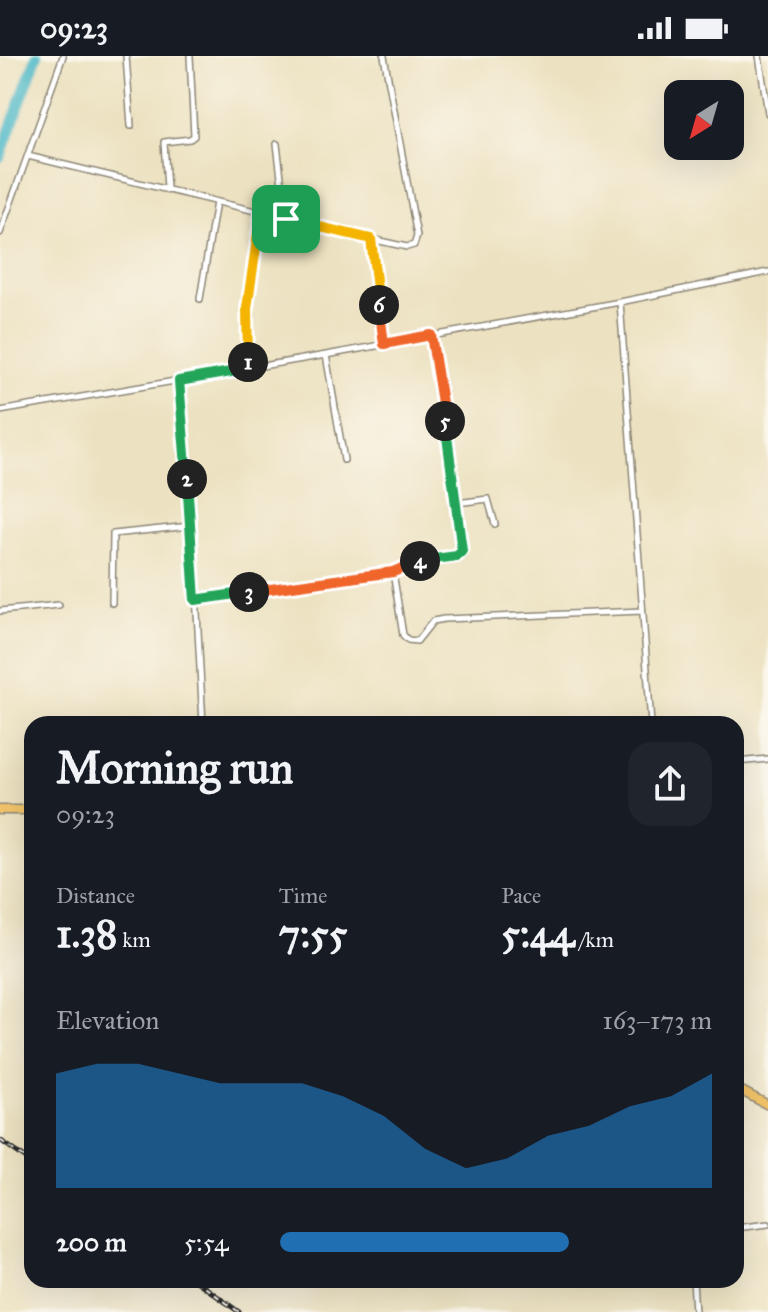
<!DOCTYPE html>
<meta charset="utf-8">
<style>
:root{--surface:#171b24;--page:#20242c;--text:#f1f3f6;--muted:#9ea1a6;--accent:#1f6fb2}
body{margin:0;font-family:"IM FELL Great Primer",serif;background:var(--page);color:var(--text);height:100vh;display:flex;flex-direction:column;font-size:30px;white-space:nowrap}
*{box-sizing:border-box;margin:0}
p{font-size:26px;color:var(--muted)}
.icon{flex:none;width:44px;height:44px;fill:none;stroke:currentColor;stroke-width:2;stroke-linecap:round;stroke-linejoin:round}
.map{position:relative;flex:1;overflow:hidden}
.sheet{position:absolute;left:24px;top:660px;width:720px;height:572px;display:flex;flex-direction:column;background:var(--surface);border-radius:24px;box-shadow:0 8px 32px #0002}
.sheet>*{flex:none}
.needle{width:52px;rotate:217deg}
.fabs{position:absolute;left:664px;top:24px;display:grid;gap:16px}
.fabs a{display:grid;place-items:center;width:80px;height:80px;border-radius:16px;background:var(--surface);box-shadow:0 8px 32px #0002;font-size:40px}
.pin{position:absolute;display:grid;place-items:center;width:68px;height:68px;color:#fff;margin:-34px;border-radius:16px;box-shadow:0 4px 12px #0006}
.km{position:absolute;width:40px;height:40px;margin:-20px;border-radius:50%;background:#222;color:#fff;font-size:22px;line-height:40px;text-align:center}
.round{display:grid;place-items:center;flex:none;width:84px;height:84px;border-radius:24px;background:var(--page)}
.overview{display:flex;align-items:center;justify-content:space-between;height:136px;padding:0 32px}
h1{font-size:44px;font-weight:700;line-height:60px}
.stats{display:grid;grid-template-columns:repeat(3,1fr);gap:12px;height:136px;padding:8px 32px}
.stats div{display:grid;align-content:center}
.stats b{font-size:40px;font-weight:700}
.stats small{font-size:22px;font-weight:400}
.stats p{font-size:22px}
.chart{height:224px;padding:16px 32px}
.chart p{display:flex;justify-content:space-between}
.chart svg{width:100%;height:144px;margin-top:8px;fill:var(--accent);opacity:.7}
ul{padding:0 32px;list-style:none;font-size:26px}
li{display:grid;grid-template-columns:128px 96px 1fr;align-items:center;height:60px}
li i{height:20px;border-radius:10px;background:var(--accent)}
.status{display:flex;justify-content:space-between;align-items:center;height:56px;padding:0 40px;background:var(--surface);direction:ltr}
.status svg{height:22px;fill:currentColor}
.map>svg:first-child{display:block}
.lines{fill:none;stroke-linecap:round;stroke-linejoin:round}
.river{stroke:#4bb8c6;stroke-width:11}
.minor-casing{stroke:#8c8676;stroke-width:8}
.primary-casing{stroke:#8c8676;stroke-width:11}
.minor{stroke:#fff;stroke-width:5}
.primary{stroke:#f2c36a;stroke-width:8}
.rail-casing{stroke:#2b2b2b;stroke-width:5}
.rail{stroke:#fbf7ec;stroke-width:2;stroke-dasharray:6;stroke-linecap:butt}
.split-1-casing{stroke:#fff;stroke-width:16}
.split-2-casing{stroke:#fff;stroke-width:16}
.split-3-casing{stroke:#fff;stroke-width:16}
.split-4-casing{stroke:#fff;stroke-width:16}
.split-5-casing{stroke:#fff;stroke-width:16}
.split-6-casing{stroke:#fff;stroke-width:16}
.split-7-casing{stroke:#fff;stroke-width:16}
.split-1{stroke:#f5b400;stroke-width:10}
.split-2{stroke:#22a559;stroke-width:10}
.split-3{stroke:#22a559;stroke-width:10}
.split-4{stroke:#f0652b;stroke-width:10}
.split-5{stroke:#22a559;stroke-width:10}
.split-6{stroke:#f0652b;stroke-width:10}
.split-7{stroke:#f5b400;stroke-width:10}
</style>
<div class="status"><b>09:23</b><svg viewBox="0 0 49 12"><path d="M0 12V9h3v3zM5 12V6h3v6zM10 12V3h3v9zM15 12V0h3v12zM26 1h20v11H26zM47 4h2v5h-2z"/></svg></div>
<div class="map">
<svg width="768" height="1256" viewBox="0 0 768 1256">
<rect width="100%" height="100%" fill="#fbf7ec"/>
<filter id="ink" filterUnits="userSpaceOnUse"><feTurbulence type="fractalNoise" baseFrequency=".0125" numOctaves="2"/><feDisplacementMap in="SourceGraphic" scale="16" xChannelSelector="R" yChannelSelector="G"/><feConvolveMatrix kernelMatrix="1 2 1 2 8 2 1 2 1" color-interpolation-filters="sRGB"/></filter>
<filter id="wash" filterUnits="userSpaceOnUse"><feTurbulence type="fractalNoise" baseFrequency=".006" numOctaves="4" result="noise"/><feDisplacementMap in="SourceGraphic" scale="32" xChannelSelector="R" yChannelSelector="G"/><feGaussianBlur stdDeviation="1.8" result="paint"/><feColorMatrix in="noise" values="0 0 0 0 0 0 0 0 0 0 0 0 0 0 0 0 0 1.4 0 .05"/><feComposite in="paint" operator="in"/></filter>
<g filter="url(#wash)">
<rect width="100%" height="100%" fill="#ece1c0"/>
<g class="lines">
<!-- river -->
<path class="river" d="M0,101l37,-101"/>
</g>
</g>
<g filter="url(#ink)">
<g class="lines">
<!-- minor casing -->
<g class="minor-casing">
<path id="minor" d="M126,0l5,70
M759,0l9,57
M277,88l9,75
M28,100l343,83 36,8 7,-2 3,-9 -33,-180
M167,133l-3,-47 26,-3 4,-3 -4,-80
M0,177l63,-177
M371,183l13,105
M200,243l16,-97
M620,246l31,422
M326,299l18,105
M248,313l-1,-61 14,-95
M179,325l15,175 9,168
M0,355l326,-56 294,-53 148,-30
M457,447l31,-4 7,25
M393,516l10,63 5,5 9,1 16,-20 11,-2 199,-8
M195,544l198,-28 11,-2 19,-11 34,-3 5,-5 -31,-216
M112,547l1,-69 77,-8
M0,555l59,-6
M736,706l32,-3
M736,1172l32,-4
M693,1224l2,32"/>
</g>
<!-- primary casing -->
<g class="primary-casing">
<path id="primary" d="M0,754h32
M736,1032l32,17"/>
</g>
<!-- minor -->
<use href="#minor" class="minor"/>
<!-- primary -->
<use href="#primary" class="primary"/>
<!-- rail casing -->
<g class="rail-casing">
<path id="rail" d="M0,1084l32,23
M195,1224l44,32"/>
</g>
<!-- rail -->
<use href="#rail" class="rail"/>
</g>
</g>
<g class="lines" filter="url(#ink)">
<!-- split-1 casing -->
<g class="split-1-casing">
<path id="split-1" d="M248,306l-1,-54 14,-95 25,6"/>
</g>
<!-- split-2 casing -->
<g class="split-2-casing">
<path id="split-2" d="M187,423l-8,-98 69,-12v-7"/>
</g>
<!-- split-3 casing -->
<g class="split-3-casing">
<path id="split-3" d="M187,423l8,121 54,-8"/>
</g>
<!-- split-4 casing -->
<g class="split-4-casing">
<path id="split-4" d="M249,536l144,-20 27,-11"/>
</g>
<!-- split-5 casing -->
<g class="split-5-casing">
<path id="split-5" d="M420,505l37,-5 5,-5 -17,-130"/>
</g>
<!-- split-6 casing -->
<g class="split-6-casing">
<path id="split-6" d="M379,249l5,39 47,-9 14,86"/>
</g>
<!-- split-7 casing -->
<g class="split-7-casing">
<path id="split-7" d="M286,163l85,20 8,66"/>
</g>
<!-- split-1 -->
<use href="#split-1" class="split-1"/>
<!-- split-2 -->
<use href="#split-2" class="split-2"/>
<!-- split-3 -->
<use href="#split-3" class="split-3"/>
<!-- split-4 -->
<use href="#split-4" class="split-4"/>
<!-- split-5 -->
<use href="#split-5" class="split-5"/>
<!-- split-6 -->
<use href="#split-6" class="split-6"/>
<!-- split-7 -->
<use href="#split-7" class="split-7"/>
</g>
</svg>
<div class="fabs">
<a><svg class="needle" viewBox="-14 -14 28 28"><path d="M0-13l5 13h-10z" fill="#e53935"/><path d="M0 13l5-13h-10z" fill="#9ea1a6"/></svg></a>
</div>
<div class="pin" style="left:286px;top:163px;background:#1e9e55"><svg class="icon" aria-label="arrive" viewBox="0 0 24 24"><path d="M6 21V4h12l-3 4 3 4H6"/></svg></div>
<b class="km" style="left:248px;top:306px">1</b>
<b class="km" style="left:187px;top:423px">2</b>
<b class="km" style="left:249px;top:536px">3</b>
<b class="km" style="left:420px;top:505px">4</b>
<b class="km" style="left:445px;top:365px">5</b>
<b class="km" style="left:379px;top:249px">6</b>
<section class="sheet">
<div class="overview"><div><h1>Morning run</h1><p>09:23</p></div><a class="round"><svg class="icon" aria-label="share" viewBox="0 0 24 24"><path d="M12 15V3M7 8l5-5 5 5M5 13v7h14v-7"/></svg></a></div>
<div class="stats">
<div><p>Distance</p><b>1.38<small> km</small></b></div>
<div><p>Time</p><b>7:55</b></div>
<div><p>Pace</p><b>5:44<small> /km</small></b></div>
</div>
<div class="chart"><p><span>Elevation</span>163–173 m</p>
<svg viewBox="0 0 160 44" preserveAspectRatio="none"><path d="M0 44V9L10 6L20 6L30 9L40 12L50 12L60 12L70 16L80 22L90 32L100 38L110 35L120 28L130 25L140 19L150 16L160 9V44z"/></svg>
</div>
<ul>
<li><b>200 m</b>5:54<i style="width:67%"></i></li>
</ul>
</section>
</div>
